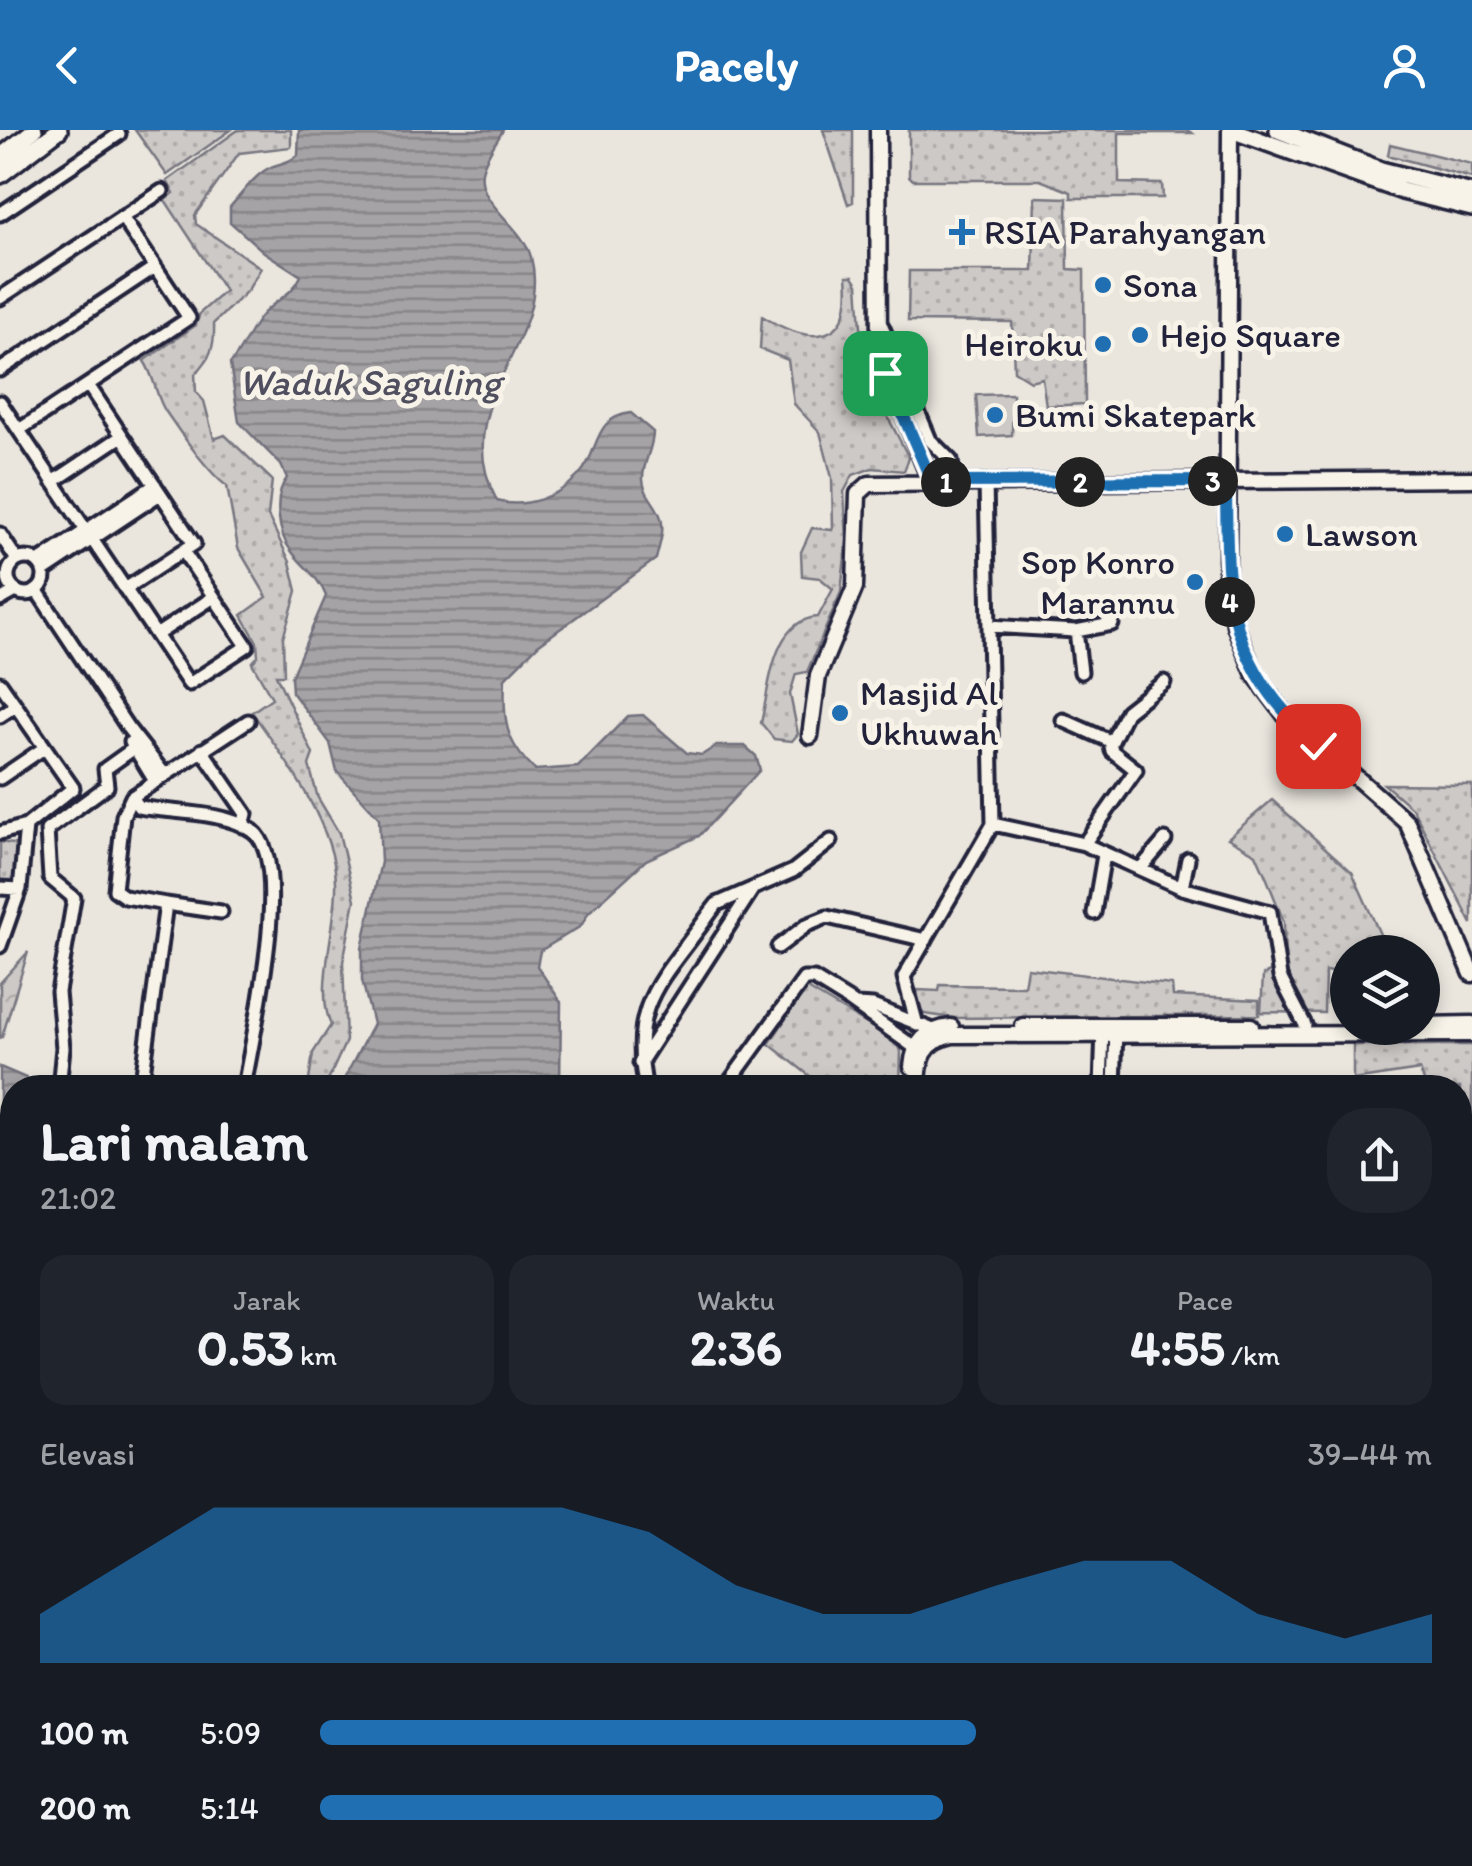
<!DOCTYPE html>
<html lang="id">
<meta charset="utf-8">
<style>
:root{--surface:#171b24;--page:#20242c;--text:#f1f3f6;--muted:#9ea1a6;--accent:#1f6fb2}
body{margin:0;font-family:Itim,sans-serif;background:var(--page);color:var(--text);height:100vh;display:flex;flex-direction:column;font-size:38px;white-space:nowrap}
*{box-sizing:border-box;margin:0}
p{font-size:32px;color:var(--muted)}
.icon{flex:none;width:55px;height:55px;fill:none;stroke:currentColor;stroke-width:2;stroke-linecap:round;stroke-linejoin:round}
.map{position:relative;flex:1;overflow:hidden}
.side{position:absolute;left:0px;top:945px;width:1472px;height:792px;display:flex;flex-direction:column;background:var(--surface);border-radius:40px 40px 0 0;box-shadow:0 5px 15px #0003}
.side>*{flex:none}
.fabs{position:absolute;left:1330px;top:805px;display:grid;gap:20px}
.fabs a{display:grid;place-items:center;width:110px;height:110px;border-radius:50%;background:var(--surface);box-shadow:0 5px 15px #0003;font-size:50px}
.pin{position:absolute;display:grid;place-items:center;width:85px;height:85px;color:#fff;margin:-42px;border-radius:20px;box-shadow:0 5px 15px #0006}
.km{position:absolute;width:50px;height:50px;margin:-25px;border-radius:50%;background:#222;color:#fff;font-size:28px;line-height:50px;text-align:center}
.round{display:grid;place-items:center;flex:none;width:105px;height:105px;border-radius:40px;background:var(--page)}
.overview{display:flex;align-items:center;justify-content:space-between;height:170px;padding:0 40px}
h1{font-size:55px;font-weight:700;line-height:75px}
.stats{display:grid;grid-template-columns:repeat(3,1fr);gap:15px;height:170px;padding:10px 40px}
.stats div{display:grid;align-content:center;border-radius:25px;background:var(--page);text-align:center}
.stats b{font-size:50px;font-weight:700}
.stats small{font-size:28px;font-weight:400}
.stats p{font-size:28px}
.chart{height:280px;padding:20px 40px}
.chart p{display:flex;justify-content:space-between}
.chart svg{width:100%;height:180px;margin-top:10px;fill:var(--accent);opacity:.7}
ul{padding:0 40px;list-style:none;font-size:32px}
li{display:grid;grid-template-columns:160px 120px 1fr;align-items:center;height:75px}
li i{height:25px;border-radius:12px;background:var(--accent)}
header{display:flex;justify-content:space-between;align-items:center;height:130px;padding:0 40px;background:var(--accent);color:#fff;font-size:45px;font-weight:700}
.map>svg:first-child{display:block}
.grass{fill:url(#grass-dots);stroke:#787680;stroke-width:2.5}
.forest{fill:url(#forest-crowns);stroke:#787680;stroke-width:2.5}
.garden{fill:#cdc9c6;stroke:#787680;stroke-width:2.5}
.water{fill:url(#water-rules);stroke:#716f7b;stroke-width:2.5}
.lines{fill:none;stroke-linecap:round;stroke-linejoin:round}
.minor-casing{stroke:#22223b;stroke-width:19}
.tertiary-casing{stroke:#22223b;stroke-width:21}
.secondary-casing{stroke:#22223b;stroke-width:22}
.minor{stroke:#f7f3e8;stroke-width:11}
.tertiary{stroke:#f7f3e8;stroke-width:14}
.secondary{stroke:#f7f3e8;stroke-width:15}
.route-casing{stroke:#fff;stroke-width:20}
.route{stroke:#1f6fb2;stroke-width:12}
.poi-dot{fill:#1f6fb2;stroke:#f7f3e8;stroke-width:4}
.labels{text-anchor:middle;stroke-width:10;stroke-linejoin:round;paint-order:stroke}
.poi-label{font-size:35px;fill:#22223b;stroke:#f7f3e8;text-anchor:start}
.water-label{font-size:38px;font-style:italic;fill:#504f60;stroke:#f7f3e8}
</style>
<header><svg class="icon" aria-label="back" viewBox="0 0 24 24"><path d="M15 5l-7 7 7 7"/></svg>Pacely<svg class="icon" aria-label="person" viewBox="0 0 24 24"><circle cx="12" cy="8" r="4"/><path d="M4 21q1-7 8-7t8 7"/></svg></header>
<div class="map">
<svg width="1472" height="1736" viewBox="0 0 1472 1736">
<defs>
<pattern id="grass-dots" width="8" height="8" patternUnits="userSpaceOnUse" patternTransform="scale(2.5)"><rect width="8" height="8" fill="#cdc9c6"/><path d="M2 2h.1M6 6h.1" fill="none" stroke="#b0acab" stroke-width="1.8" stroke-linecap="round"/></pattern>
<pattern id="forest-crowns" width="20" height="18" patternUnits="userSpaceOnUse" patternTransform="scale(2.5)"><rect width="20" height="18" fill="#cdc9c6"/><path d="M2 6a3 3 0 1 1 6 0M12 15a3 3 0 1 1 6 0" fill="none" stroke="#b0acab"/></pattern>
<pattern id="water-rules" width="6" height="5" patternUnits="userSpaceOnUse" patternTransform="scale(2.5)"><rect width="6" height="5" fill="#a6a3a6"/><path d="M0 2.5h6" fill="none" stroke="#878488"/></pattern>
</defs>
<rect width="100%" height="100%" fill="#eae6de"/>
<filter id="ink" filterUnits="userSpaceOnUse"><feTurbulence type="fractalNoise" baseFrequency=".01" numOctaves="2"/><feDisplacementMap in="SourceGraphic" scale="20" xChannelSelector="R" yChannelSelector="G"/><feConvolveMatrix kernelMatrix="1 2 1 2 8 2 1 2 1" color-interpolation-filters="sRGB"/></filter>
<g filter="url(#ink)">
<!-- grass -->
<path class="grass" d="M135,0h96l-64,45z
M238,0h53v17l-52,6 -44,62 1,9 65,44 -13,22 -34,33c1,22 -3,36 -19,51l1,18 8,9 10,38 11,-4 47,45 -4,36 22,46 7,29 -14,47 1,37h-8l37,79 -4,11 9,33 21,35 16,67 -12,62 3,79 -21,46h-17l5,-34 18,-28c-17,-36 7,-101 5,-143 -1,-56 -52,-125 -84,-170l20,-14 -20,-35 6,-7 -1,-14 -15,-27 25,-18 -29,-49 -11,-62c-16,-10 -49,-56 -61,-74 -10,-14 -11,-35 -22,-51l52,-36 4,-12 25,-22 -60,-91 9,-7 -7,-12z
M823,0h30v72l-5,2z
M909,0h278l5,3h-73v50l43,1 1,14h-92v-6l-31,-12h-127l-4,-4z
M1390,14l82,20v14l-84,-23z
M1035,67l32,1 1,71 16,1 1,134 -39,2 -4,-28 -12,3 -16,-10 -2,-49 -104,-1 1,-50h124z
M847,146h6l5,8 6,87 45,87 -5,13 -32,-3 -19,7 -9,17 3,47 -6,53 -34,80 -11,2 -6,20 8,40 -6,7 -18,-2 -13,-16c9,-37 11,-103 57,-106l15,-28 -13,-11 -18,-2 -1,-24 11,-24 21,2 -1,-52 -12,-46 -26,-28 -6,-44 -28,-11 2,-33c49,30 92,30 85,-40z
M1384,654l88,1v139l-59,-115z
M1272,670l80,72 36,80h-40l-1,27 -4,-5 -18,-3 -1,42 -63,-1 2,-37 22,-10 -1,-43 -17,-43 -11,-25 -28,-16z
M0,712l20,3 -5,37 -15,-2z
M1027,838l145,17 1,11 86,4v15l-306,3 -35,-5 -4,-8 4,-15 21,1 1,-6 84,1z
M806,858l86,51 9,12 -1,36h-76l-55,-43z
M1353,915h119v108l-8,39h-4v-104l-34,-1 -6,-17 -67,10z"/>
<!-- forest -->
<path class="forest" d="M28,822l-26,85 -2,1v-55z"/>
<!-- garden -->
<path class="garden" d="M1013,264l-1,41 -33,2 -3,-42z"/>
<!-- water -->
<path class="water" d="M299,0h204c-6,12 -19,28 -21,42 -5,32 41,54 49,85 22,87 -86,145 -34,244 28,8 61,-4 81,-25 23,-24 13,-58 53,-63l22,19c0,17 -11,32 -10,48 1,15 14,24 18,38 4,13 -2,28 -5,41l-118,86 -33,33c-2,40 -1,64 30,92l43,-3 50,-51 15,-1 44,38 15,2 14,-9h29l11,10 4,14 -61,66 -53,24 -57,52 -8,14 -41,25 -3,15 24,36 -1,85h-220l33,-63 -11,-44v-32l19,-86 -2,-44 -42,-46 -7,-29 -38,-51 -1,-15 35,-81c-7,-19 -22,-28 -34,-44 -15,-18 -19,-57 -5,-74l-6,-13 -42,-43 -9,-58c13,-15 19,-33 31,-48 13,-16 31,-20 40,-40l-37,-24 -34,-30v-15c12,-13 23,-30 37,-38 12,-7 20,-4 31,-14z
M0,937l28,12 -4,8 -12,1 -4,106 4,8v186l-12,-27z
M12,1315v173l-12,5v-157z
M12,1602v123h417l-26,11h-403v-127z
M1193,1725h120l1,11h-123z"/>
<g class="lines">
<!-- minor casing -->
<g class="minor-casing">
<path id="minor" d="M0,84l119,-80
M0,168l162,-107
M882,196l48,114 21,21 3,21
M0,240l155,-103
M0,272l189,282 58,-38 -64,-95 11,-7 -106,-159
M19,300l170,-112 -67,-101
M53,352l69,-46
M986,352l7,342 91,20 98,44 88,24 10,65 25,48
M0,404l17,26
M8 446a18 18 0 1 1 36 0a18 18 0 1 1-36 0Z
M38,432l117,-77
M44,441l116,-77
M125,459l58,-38
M37,461l91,137 37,47
M0,470l16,-9
M989,496l87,5 36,-7
M1076,501l5,41
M156,505l58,-38
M0,553l73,105 -47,38 -26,7
M0,586l15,-10
M1063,590l47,21 2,10 24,19 -52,74
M131,612l24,39
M1111,613l16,-32 37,-29
M202,620l44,64 -3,12
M0,648l44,-30
M132,667l7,10c34,6 86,4 114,24 41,31 -1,206 -9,257
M1141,738l24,-28
M0,758l20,1
M1182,758l6,-29
M166,774l55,8
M1094,783l10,-58
M0,816l20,-57 6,-63
M778,817l29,-22 20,-8 99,23
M856,875l17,1 68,27
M917,895l-13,-48 89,-153
M640,933l112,-173
M59,958l4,-40 -5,-56 16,-94 -24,-20 -3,-48 60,-44 -2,-17 28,-20
M141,958l25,-184 -41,-7 -10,-7 8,-74 9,-19 116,-76
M646,958c-19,-86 18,-109 64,-175l7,-9 76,-33 38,-30
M725,958l79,-109h10l34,21 73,52
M1101,958l2,-61
M1114,958l2,-59
M1329,958v-2
M1460,1147l12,-26
M1460,1164h12
M1460,1247h12
M1472,1322l-6,28 6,2
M1460,1378h12
M1460,1447h12
M1460,1511h12
M1460,1564l5,-14 7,-1
M1111,1725v11
M657,1736l2,-11
M894,1736l1,-11
M1403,1736v-11
M1465,1736l6,-154"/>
</g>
<!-- tertiary casing -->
<g class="tertiary-casing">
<path id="tertiary" d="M878,0l1,223 52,129
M1230,0l-3,448 8,47 20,50 30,40 122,107 65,152
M810,606l8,-60 37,-89 3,-93 11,-10 603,-5
M1422,895l50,-1
M1023,896h228
M912,937c2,-25 14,-37 39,-40
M918,958c0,-28 5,-47 35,-53l519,-1
M809,1725v11"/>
</g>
<!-- secondary casing -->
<g class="secondary-casing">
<path id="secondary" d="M1231,0l171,61 70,17
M1278,0l103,40 91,23
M0,27l34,-27
M0,45l59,-45"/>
</g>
<!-- minor -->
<use href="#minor" class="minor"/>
<!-- tertiary -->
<use href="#tertiary" class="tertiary"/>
<!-- secondary -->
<use href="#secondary" class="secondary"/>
</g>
</g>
<g class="lines" filter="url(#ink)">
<!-- route casing -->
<g class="route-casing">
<path id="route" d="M885,243l47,109 294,-1c1,121 -2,177 92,265"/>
</g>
<!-- route -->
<use href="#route" class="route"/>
</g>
<!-- markers -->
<g class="poi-dot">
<path d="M957 87h10v10h10v10h-10v10h-10v-10h-10v-10h10z"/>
<circle cx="1103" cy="155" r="10"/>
<circle cx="1140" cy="205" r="10"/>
<circle cx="1103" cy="214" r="10"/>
<circle cx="995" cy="285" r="10"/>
<circle cx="1285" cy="404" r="10"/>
<circle cx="1195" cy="452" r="10"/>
<circle cx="840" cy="583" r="10"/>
</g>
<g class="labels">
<!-- poi labels -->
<g class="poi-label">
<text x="984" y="114">RSIA Parahyangan</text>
<text x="1123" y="167">Sona</text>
<text x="1160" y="217">Hejo Square</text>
<text x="1083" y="226" text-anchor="end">Heiroku</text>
<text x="1015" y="297">Bumi Skatepark</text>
<text x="1305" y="416">Lawson</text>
<text x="1175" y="444" text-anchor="end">Sop Konro<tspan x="1175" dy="40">Marannu</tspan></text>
<text x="860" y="575">Masjid Al<tspan x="860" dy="40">Ukhuwah</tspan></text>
</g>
<!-- water labels -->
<g class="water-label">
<text x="370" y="265">Waduk Saguling</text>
</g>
</g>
</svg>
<div class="fabs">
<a><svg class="icon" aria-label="layers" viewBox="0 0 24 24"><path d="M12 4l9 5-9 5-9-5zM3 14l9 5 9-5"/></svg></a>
</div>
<div class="pin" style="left:885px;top:243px;background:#1e9e55"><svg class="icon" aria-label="arrive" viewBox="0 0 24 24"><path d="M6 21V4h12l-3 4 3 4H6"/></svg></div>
<div class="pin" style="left:1318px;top:616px;background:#d93025"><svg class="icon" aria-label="check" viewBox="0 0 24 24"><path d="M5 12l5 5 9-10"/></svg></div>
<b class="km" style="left:946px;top:352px">1</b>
<b class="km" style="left:1080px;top:352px">2</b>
<b class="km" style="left:1213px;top:351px">3</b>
<b class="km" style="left:1230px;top:472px">4</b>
<section class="side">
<div class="overview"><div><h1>Lari malam</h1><p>21:02</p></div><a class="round"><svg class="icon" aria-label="share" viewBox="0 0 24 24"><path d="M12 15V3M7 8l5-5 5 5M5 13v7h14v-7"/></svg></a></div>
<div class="stats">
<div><p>Jarak</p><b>0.53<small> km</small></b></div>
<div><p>Waktu</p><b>2:36</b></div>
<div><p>Pace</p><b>4:55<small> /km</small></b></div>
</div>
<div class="chart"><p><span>Elevasi</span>39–44 m</p>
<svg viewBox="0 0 160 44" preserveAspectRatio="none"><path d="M0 44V32L10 19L20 6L30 6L40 6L50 6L60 6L70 12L80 25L90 32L100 32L110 25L120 19L130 19L140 32L150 38L160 32V44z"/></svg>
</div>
<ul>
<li><b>100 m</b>5:09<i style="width:59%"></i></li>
<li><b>200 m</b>5:14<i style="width:56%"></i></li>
</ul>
</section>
</div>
